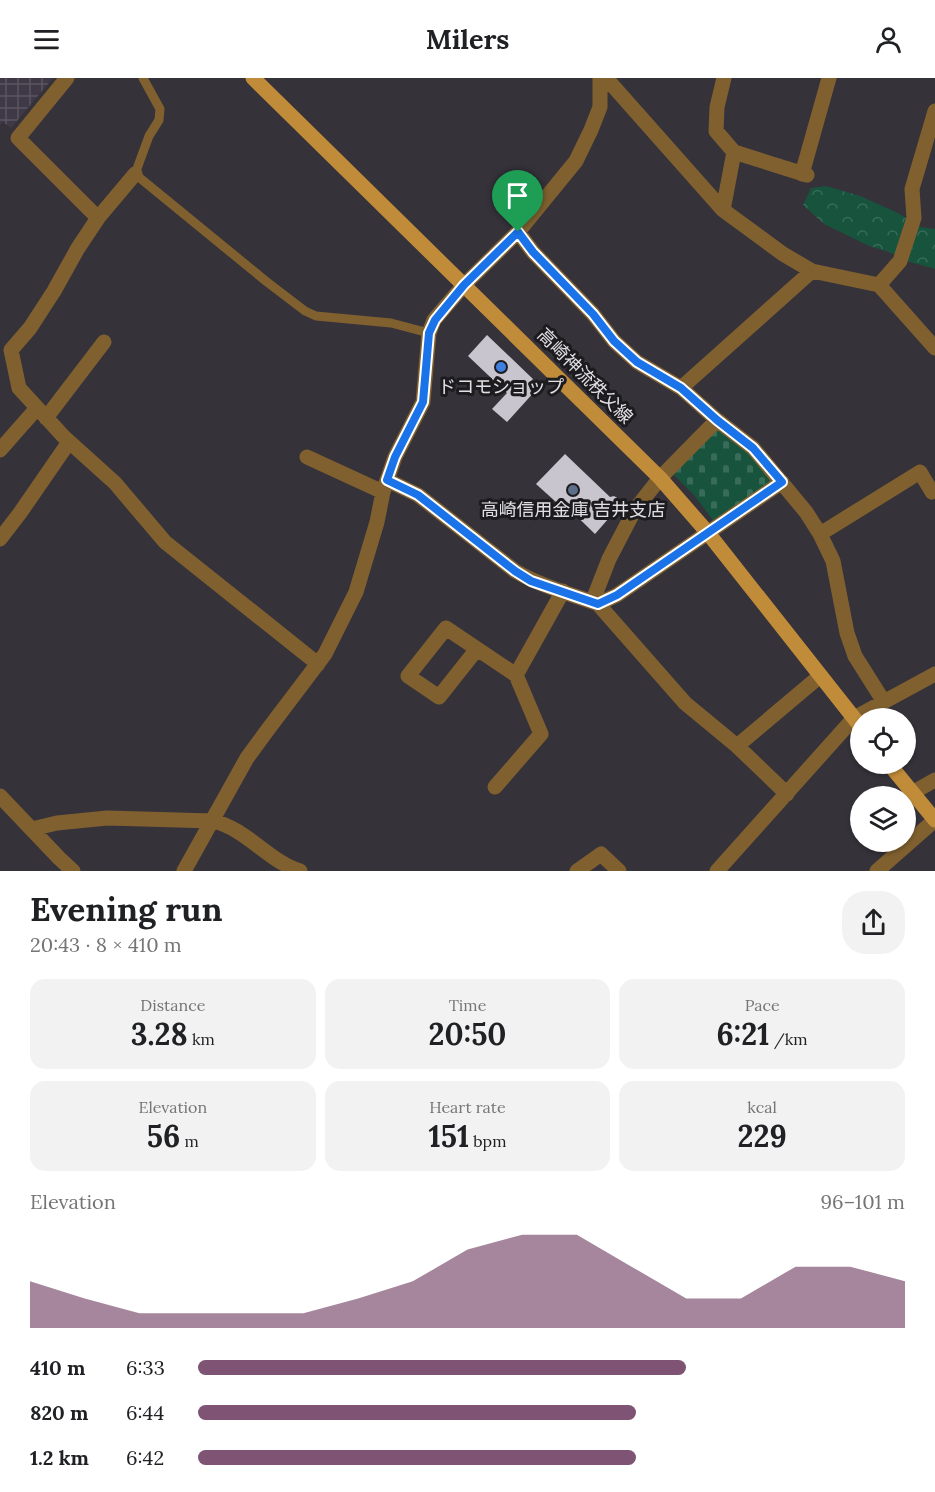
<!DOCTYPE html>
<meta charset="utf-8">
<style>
:root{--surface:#fff;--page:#f2f2f2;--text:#202124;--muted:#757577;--accent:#7f5373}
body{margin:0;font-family:Lora,"Noto Sans JP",serif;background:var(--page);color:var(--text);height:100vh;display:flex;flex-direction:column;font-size:22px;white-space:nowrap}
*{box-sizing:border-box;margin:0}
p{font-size:20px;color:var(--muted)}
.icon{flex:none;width:33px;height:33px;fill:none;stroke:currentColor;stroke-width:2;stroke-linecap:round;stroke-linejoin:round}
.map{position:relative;height:793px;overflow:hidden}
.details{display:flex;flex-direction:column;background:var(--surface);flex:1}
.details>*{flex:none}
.controls{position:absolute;left:850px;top:630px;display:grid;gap:12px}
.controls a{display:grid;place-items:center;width:66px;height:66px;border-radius:50%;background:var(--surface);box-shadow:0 2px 4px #0004;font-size:30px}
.pin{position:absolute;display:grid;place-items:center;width:51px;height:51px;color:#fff;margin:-62px -26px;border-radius:50% 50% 50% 0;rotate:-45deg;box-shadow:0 0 6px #0007}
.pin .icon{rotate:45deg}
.round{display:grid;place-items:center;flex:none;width:63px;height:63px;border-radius:24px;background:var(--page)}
.overview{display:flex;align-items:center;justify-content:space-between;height:102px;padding:0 30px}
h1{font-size:33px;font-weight:700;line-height:45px}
.metrics{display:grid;grid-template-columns:repeat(3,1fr);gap:9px;height:102px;padding:6px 30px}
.metrics div{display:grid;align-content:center;border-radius:15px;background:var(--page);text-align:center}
.metrics b{font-size:30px;font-weight:700}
.metrics small{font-size:16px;font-weight:400}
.metrics p{font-size:16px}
.chart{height:168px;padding:12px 30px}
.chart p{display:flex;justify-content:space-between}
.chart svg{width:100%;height:108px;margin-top:6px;fill:var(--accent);opacity:.7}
ul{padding:0 30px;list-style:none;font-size:20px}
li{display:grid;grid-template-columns:96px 72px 1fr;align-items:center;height:45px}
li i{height:15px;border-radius:8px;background:var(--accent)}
header{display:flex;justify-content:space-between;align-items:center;height:78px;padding:0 30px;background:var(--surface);font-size:27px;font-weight:700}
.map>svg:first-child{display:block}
.industrial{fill:url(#industrial-grid)}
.forest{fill:url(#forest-crowns)}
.cemetery{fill:url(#cemetery-stones)}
.building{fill:#c9c5cf}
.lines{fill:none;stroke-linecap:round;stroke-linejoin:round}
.lane{stroke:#80602f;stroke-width:9}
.street{stroke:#80602f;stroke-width:15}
.primary{stroke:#c18c39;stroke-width:15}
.route-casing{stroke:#fff;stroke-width:12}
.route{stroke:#1a73e8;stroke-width:8}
.shop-dot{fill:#3f7fe0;stroke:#1c1b1e;stroke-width:2}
.service-dot{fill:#5c6f8a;stroke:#1c1b1e;stroke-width:2}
.labels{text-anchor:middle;stroke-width:6;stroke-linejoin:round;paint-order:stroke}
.street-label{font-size:18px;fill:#e1dfe4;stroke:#1c1b1e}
.poi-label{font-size:18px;fill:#e1dfe4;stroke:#1c1b1e}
</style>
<header><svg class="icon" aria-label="menu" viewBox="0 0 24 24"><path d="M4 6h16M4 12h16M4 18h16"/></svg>Milers<svg class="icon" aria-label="person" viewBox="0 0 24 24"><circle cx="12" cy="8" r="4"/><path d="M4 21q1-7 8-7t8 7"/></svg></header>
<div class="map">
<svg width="935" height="793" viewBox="0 0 935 793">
<defs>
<pattern id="industrial-grid" width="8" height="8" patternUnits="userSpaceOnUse" patternTransform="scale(1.5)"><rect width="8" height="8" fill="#3f3947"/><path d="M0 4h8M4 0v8" fill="none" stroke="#5a5561"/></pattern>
<pattern id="forest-crowns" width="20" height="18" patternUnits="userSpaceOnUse" patternTransform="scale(1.5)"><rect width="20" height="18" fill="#17533d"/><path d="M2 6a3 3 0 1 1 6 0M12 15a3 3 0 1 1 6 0" fill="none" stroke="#386b59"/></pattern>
<pattern id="cemetery-stones" width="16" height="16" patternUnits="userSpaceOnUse" patternTransform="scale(1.5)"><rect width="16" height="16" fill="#17533d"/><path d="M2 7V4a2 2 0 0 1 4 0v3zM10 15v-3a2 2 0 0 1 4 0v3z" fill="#386b59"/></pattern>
</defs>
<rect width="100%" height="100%" fill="#35323a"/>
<!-- industrial -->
<path class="industrial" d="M0,0h53l-42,50 -8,-6 -3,3z"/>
<!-- forest -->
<path class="forest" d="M826,108l34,10 38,17 23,14 14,2v40l-25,-7 -24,-11 -17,-5 -45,-22 -21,-19 8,-17z"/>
<!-- cemetery -->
<path class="cemetery" d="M719,349l28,24 25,26 -3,8 -54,38 -21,-28 -22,-22z"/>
<!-- building -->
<path class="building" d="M487,257l46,44 -4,4 7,7 -29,32 -15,-13 15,-16 -39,-37z
M565,376l45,43 4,-1 8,5v8l-7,8 -6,1 -14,16 -36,-35 -3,3 -20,-18z"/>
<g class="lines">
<!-- lane -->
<path class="lane" d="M143,0l17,31 -1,11 -10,16 -14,38 132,108 38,29 11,5 75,7 38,10"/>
<!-- street -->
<path class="street" d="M67,0l-49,60 80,80
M606,0l117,132 60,44 29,17 67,14 56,63
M724,0l-7,29 -1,24 18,21 73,23
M135,96l-37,44 -20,30 -24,43 -24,37 -19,22 8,38 45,49 51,46 50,59 153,122
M802,96l27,-96
M723,132l11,-58
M518,154l15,20 60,62 21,27 23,21 44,26 36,32 36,28 53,64 14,22 13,27 14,72 8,23 29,46
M879,207l21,-24 14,-43 -2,-29 23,-78
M681,310l131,-117
M46,340l58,-76
M717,342l-57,58 -26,33 -25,48 -14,36 3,9 87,99 52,43 50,48
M0,372l37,-42
M307,379l76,35
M387,402l31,15 97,76c26,15 55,23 83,33l19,-9 165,-113
M820,456l100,-62 12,20 3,-1
M0,461l20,-26 49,-71
M477,571l-38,48 -31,-21 38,-48 70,47 47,-84
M737,668l83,-70
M495,709l46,-53 -25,-59
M912,715l23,-13
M0,718l59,62 14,13
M32,751l25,-6 50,-5 106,3c34,8 55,40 87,50
M184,793l63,-113 19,-26 59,-78 31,-62 21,-70 6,-30 12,-35 28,-55 6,-69 5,-13 30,-35 54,-53 58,-71 15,-31 9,-23v-29
M577,793l24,-17 18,17
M717,793l137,-153 81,-44
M877,793l58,-51"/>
<!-- primary -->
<path class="primary" d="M253,0l407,400 48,55 153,194
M889,686l46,56"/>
</g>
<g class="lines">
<!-- route casing -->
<g class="route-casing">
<path id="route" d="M518,154l15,20 60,62 21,27 23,21 44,26 36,32 36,28 29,34 -165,113 -19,9 -67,-23 -16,-10 -97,-76 -31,-15 8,-23 28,-55 6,-69 6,-13 29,-35z"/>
</g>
<!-- route -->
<use href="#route" class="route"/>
</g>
<!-- markers -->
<circle class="shop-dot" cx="501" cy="289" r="6"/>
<circle class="service-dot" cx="573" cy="412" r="6"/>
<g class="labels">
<!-- street labels -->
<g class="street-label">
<text transform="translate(585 298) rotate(45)" y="6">高崎神流秩父線</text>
</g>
<!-- poi labels -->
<g class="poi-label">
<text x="501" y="315">ドコモショップ</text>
<text x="573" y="438">高崎信用金庫 吉井支店</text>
</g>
</g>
</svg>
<div class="controls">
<a><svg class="icon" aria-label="locate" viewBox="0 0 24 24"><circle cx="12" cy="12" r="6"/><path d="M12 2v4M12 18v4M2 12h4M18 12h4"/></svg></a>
<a><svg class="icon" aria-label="layers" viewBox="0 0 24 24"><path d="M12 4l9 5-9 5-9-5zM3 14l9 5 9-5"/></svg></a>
</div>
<div class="pin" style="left:518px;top:154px;background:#1e9e55"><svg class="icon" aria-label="arrive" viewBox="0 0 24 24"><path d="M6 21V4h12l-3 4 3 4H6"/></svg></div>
</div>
<section class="details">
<div class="overview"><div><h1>Evening run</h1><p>20:43 · 8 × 410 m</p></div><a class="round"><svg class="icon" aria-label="share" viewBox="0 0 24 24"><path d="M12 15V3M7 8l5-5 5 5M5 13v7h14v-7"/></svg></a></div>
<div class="metrics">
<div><p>Distance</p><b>3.28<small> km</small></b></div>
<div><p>Time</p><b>20:50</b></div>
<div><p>Pace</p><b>6:21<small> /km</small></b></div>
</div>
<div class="metrics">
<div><p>Elevation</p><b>56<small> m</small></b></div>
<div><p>Heart rate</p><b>151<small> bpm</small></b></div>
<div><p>kcal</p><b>229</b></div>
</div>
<div class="chart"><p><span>Elevation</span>96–101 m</p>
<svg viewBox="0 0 160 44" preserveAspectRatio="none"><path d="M0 44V25L10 32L20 38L30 38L40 38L50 38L60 32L70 25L80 12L90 6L100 6L110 19L120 32L130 32L140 19L150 19L160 25V44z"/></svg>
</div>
<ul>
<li><b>410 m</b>6:33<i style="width:69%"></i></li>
<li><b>820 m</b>6:44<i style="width:62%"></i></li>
<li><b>1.2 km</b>6:42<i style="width:62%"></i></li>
</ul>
</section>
